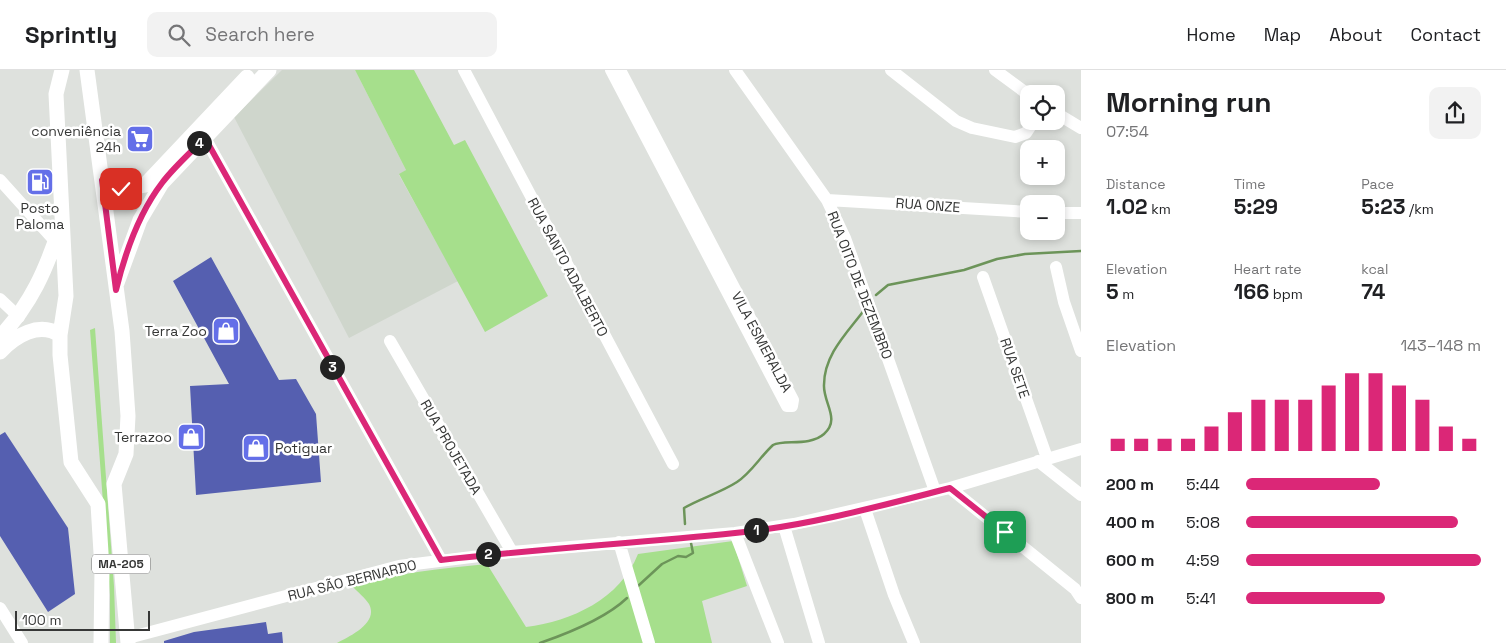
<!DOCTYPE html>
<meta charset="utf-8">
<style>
:root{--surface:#fff;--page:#f2f2f2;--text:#202124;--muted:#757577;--line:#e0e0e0;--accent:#db2777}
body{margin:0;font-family:"Space Grotesk",sans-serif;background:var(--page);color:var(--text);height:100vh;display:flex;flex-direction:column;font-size:19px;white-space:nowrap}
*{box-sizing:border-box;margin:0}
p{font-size:16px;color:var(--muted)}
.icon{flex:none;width:28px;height:28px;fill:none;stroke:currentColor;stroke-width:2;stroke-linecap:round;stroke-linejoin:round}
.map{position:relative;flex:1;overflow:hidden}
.panel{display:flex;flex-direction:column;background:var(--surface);width:425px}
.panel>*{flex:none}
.fabs{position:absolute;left:1020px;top:15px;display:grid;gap:10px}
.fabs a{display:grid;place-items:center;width:45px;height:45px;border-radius:10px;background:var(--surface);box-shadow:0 2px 8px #0003;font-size:25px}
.scale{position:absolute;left:15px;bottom:12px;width:135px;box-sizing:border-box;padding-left:5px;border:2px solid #363736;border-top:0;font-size:14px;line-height:18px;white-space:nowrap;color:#363736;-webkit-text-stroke:4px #fff;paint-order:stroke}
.pin{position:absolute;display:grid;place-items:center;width:42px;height:42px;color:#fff;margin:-21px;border-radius:10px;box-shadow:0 2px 8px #0006}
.km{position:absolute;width:25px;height:25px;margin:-12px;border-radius:50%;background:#222;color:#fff;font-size:14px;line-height:25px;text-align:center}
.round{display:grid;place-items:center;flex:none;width:52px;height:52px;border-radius:10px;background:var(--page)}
.head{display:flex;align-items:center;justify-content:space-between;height:85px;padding:0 25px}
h1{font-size:28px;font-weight:700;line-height:38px}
.stats{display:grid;grid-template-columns:repeat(3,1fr);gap:8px;height:85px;padding:5px 25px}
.stats div{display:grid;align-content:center}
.stats b{font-size:21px;font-weight:700}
.stats small{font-size:14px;font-weight:400}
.stats p{font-size:14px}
.chart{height:140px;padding:10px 25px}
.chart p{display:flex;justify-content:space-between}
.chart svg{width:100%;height:90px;margin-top:5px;stroke:var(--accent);stroke-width:6}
ul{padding:0 25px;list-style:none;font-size:16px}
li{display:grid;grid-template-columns:80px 60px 1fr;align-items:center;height:38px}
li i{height:12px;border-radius:6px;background:var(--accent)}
header{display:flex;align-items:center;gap:30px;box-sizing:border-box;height:70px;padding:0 25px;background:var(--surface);border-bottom:1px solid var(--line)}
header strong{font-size:24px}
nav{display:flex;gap:28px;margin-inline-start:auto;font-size:18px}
.search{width:350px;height:45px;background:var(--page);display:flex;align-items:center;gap:12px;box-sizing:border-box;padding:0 18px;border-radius:10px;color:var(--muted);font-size:19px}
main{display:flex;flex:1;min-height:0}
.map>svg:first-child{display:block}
.built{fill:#cfd6cc}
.green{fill:#a6df8c}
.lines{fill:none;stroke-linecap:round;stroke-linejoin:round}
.stream{stroke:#6c9459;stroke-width:2.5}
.building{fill:#555fb0}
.minor{stroke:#fff;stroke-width:12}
.major{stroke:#fff;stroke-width:15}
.route-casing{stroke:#fff;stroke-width:10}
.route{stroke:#db2777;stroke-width:6}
.labels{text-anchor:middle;stroke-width:5;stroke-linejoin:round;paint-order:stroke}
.shield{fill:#fff;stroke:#727372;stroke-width:1}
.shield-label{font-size:12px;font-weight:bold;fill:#363736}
.poi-label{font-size:14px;fill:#363736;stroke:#fff;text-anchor:end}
.street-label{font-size:14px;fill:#363736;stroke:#fff}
</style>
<header>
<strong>Sprintly</strong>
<div class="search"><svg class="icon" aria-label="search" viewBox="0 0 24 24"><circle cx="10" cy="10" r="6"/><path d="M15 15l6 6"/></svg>Search here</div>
<nav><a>Home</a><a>Map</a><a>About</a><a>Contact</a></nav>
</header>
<main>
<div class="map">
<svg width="1081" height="573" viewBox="0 0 1081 573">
<rect width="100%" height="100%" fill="#dee1dd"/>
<!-- built -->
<path class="built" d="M282,0h73l51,100 -7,5 59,106 -109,57 -115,-221z"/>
<!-- green -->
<path class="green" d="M355,0h59l40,75 11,-5 83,156 -63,36 -86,-158 7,-4z
M95,258l19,258 2,57h-6v-48l-20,-265z
M733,471l14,45 -45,15 10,42h-375c13,-7 42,-20 32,-39 -4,-6 -11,-12 -16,-17 43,-15 89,-18 134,-23l39,63c46,-6 94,-28 112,-73z"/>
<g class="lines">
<!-- stream -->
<path class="stream" d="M876,225l12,-10 76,-15 33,-11 28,-5 56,-3
M685,454l-1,-16c17,-10 36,-15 53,-26 14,-9 23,-25 36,-37 11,-6 36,2 51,-11 17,-15 -1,-31 0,-49 0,-31 24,-53 41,-76
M638,516l24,-22 16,-8 8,1 7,-4 -2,-10
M540,573c29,-10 65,-24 87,-45"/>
</g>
<!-- building -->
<path class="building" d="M211,187l68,123 17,-1 20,35 5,68 -125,13 -6,-109 39,-2 -56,-103z
M5,362l63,96 7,66 -27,18 -48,-76v-101z
M266,552l2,12 14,-2 1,11h-119v-2l30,-9z"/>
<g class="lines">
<!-- minor -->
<path class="minor" d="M464,0l209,394
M611,0l176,336h5l1,-6 -173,-330
M735,0l92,130 18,38 90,253
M891,0l65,51 16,7 43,9 11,-4 8,-12
M995,0l34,25
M1056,43l25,15
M205,68l236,422
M0,110l55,61
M827,130l202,12
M1056,143h25
M1056,197l8,35 17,49
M983,207l64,181
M0,229l19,18
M390,271l122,211
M1038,391l43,34
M950,418l125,101 6,9
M865,439l29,86 20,48
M784,456l35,117
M735,463l43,110
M619,472l30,101
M0,538l22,35
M128,568l271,-72 113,-14 223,-19 59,-9 156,-36 131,-39"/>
<!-- major -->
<path class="major" d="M62,0l-6,24 10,202 -6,39v20l11,107 27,42 4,65 -1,74
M87,0l35,261 6,85 -2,38 -12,30 14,159
M103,110l18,9 24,-4 102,-108
M117,213l23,-63 22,-37 107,-113
M0,267c31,-33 46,-67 60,-110
M0,282c15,-16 39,-31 60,-17"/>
</g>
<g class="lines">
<!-- route casing -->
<g class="route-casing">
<path id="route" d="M121,119l-19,-9 14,110c9,-37 23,-77 46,-107 12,-16 29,-31 43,-45l236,422c98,-11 196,-17 294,-27 73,-7 145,-27 215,-45l55,44"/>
</g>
<!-- route -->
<use href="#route" class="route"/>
</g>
<!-- icons -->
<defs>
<g id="supermarket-square" transform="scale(1.4375)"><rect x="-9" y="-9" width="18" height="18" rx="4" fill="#646fe8" stroke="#fff"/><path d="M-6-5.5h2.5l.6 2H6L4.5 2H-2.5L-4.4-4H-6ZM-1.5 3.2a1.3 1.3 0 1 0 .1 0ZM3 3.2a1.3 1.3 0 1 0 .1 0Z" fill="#fff"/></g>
<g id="fuel-square" transform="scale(1.4375)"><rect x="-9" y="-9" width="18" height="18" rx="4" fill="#646fe8" stroke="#fff"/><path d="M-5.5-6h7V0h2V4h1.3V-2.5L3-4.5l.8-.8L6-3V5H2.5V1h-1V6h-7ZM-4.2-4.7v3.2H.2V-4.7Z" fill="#fff"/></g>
<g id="shop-square" transform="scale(1.4375)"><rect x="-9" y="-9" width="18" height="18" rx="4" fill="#646fe8" stroke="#fff"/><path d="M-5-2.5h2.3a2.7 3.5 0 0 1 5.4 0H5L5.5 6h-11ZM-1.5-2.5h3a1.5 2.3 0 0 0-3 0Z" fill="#fff"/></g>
</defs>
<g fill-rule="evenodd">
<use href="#supermarket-square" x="140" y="69"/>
<use href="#fuel-square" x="40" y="112"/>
<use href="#shop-square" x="226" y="261"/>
<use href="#shop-square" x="191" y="367"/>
<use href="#shop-square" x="256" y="378"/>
</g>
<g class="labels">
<!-- shield labels -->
<rect class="shield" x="92" y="484.5" width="58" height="19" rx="4"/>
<g class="shield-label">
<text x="121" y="498">MA-205</text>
</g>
<!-- poi labels -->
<g class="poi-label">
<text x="121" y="66">conveniência<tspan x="121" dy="16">24h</tspan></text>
<text x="40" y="143" text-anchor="middle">Posto<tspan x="40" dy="16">Paloma</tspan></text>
<text x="207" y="266">Terra Zoo</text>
<text x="172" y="372">Terrazoo</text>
<text x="275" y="383" text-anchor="start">Potiguar</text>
</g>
<!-- street labels -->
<g class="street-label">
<text transform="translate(928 135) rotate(4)" y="5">RUA ONZE</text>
<text transform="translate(568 197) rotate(62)" y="5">RUA SANTO ADALBERTO</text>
<text transform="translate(860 215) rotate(69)" y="5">RUA OITO DE DEZEMBRO</text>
<text transform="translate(762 272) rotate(62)" y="5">VILA ESMERALDA</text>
<text transform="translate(1015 298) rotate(71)" y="5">RUA SETE</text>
<text transform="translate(451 377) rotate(60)" y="5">RUA PROJETADA</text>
<text transform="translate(352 510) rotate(-14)" y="5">RUA SÃO BERNARDO</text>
</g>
</g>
</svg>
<div class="fabs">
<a><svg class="icon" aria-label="locate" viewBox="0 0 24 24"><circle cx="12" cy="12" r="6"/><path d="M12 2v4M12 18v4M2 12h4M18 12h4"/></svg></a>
<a>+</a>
<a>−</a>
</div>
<div class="scale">100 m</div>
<div class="pin" style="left:1005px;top:462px;background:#1e9e55"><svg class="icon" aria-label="arrive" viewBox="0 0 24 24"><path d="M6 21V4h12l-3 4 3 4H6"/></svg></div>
<div class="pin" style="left:121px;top:119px;background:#d93025"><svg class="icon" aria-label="check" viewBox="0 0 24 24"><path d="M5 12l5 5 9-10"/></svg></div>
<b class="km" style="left:756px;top:460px">1</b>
<b class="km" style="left:488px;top:484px">2</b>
<b class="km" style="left:332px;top:297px">3</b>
<b class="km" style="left:199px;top:73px">4</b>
</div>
<section class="panel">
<div class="head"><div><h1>Morning run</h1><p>07:54</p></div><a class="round"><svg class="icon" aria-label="share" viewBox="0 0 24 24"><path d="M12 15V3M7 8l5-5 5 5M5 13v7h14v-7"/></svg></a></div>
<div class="stats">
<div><p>Distance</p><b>1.02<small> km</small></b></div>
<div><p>Time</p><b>5:29</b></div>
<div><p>Pace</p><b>5:23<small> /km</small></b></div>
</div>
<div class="stats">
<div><p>Elevation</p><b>5<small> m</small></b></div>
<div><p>Heart rate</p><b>166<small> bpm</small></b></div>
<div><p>kcal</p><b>74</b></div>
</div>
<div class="chart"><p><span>Elevation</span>143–148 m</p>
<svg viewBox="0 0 160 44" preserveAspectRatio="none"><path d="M5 44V38M15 44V38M25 44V38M35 44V38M45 44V32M55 44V25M65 44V19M75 44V19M85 44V19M95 44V12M105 44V6M115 44V6M125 44V12M135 44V19M145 44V32M155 44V38"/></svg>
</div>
<ul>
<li><b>200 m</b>5:44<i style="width:57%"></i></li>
<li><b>400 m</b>5:08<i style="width:90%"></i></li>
<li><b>600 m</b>4:59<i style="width:100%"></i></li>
<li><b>800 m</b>5:41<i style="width:59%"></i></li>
</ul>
</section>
</main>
